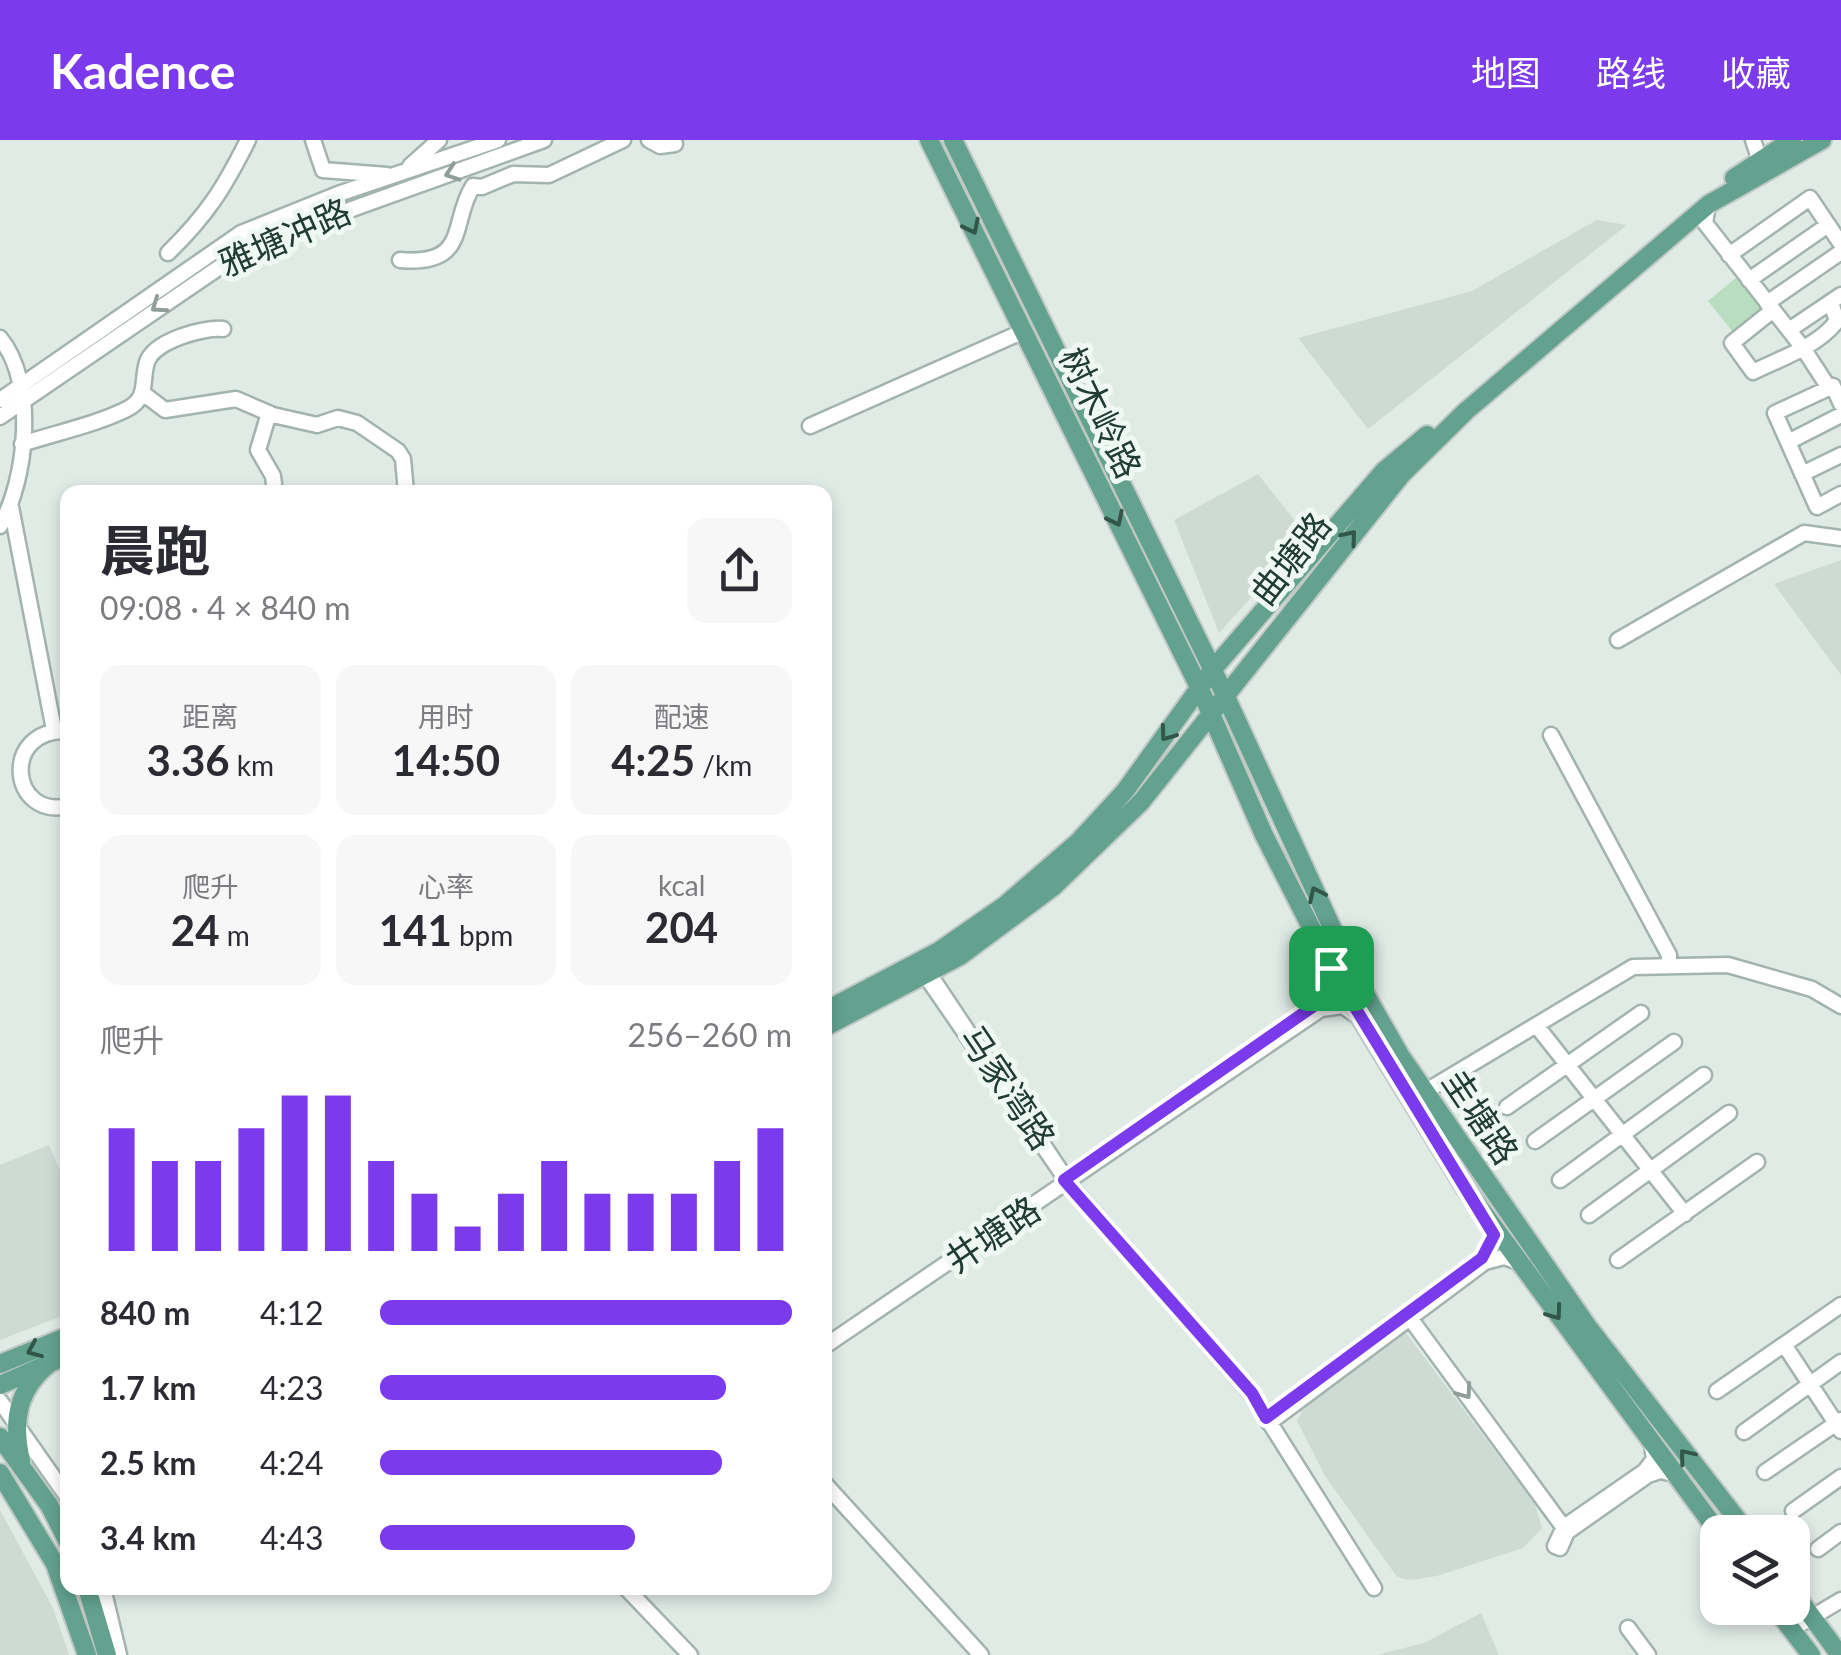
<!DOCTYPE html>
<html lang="zh">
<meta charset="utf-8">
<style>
:root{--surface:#fff;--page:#f7f7f7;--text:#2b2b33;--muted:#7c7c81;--accent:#7c3aed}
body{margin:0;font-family:Lato,"Noto Sans SC",sans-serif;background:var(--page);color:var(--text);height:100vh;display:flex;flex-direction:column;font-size:38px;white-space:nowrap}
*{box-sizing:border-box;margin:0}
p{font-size:32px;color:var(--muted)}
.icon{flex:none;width:55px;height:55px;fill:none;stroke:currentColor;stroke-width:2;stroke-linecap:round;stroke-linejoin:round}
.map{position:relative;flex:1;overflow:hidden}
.sheet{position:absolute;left:60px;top:345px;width:772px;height:1110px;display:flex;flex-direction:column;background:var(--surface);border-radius:20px;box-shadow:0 5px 15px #0003}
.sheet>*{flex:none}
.tools{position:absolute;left:1700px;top:1375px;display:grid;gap:20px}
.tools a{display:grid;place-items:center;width:110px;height:110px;border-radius:20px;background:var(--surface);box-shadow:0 5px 15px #0003;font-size:50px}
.pin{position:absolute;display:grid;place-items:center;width:85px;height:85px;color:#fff;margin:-42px;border-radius:20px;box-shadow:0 5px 15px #0006}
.round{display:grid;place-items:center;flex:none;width:105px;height:105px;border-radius:20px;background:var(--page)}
.headline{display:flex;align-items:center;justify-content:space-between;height:170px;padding:0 40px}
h1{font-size:55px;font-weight:700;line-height:75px}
.metrics{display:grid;grid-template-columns:repeat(3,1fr);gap:15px;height:170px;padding:10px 40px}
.metrics div{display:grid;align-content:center;border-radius:20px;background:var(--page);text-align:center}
.metrics b{font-size:42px;font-weight:700}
.metrics small{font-size:28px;font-weight:400}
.metrics p{font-size:28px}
.chart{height:280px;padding:20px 40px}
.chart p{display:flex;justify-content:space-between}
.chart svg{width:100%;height:180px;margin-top:10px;stroke:var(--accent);stroke-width:6}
ul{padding:0 40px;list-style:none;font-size:32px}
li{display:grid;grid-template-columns:160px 120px 1fr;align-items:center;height:75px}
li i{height:25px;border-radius:12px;background:var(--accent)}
header{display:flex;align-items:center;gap:60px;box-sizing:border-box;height:140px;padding:0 50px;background:var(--accent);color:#fff}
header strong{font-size:48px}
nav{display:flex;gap:55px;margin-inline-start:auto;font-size:35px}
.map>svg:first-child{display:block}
.built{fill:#cedbd5}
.green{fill:#b8ddc0}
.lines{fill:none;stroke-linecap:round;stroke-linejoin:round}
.minor-casing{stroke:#a3b3ad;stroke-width:19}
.major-casing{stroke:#c1c8c6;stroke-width:22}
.minor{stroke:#fff;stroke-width:14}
.major{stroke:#63a28f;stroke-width:18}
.oneway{stroke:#909e99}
.oneway2{stroke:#31564a}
.route-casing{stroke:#fff;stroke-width:20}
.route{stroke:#7c3aed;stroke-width:12}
.labels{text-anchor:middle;stroke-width:10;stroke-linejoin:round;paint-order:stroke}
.street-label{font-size:35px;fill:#203c33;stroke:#f0f8f4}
</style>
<header>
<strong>Kadence</strong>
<nav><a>地图</a><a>路线</a><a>收藏</a></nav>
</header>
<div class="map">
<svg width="1841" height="1515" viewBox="0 0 1841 1515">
<rect width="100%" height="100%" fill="#e0ebe6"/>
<!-- built -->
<path class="built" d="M1597,80l30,5 -259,204 -70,-91 174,-47z
M1258,334l49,62 -88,97 -45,-113z
M1841,420v115l-67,-91z
M49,1005l18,42v127l-67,26v-175z
M1406,1193l129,171 7,24 -19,20 -86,28 -27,4 -13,-3 -72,-101 -28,-55 10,-19 92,-68z
M0,1370l53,98 16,47h-69z
M1481,1473l18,42h-122l47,-12z"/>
<!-- green -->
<path class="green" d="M1737,137l26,31 -30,24 -25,-31z"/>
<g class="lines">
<!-- minor casing -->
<g class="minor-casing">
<path id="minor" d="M313,0l10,30 64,5
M649,0l11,6 15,-2
M1753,0l7,21
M410,26l29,-26
M1708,65l-3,18 98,125 26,40 4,-2 8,18
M168,113c39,-38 56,-65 80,-113
M1729,115l81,-57 31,46
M400,120c70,6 50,-38 73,-74l9,1 31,-13 36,1 74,-35
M1749,140l79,-55
M1767,163l74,-51
M1773,170l-41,33 21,29c28,-14 64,-25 84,-51l-6,-18
M1789,190l52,-35
M0,198c37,45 27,141 0,188
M1829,248l-54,25 42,94 24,-13
M144,254l21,16 71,-11 37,16 44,10 21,-7 19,5 41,28 5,8 3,33
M0,260l241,-167 97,-39 160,-54
M269,273l-11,37 15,26 2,16
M0,277l252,-172 292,-105
M810,286l214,-95
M1788,302l53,-27
M22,304c33,-11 73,-19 105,-35 22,-11 14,-28 20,-47 7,-21 56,-35 76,-33
M1802,334l39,-19
M11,367l43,223
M1618,500l186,-107 37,5
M68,591c-68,-3 -58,89 0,75
M1551,595l118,220v11
M921,829l151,219 -148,-222
M1310,868l18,-16 3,-24
M1536,885l149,189
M1423,953l210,-126 95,-2 84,24 29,17
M1507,967l134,-94
M1535,1001l139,-99
M1560,1040l144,-105
M1072,1048l179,205 123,195
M1589,1075l140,-102
M1618,1120l139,-98
M1407,1174l160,218
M825,1206l496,-337 22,-3 14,10
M1785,1206l56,85
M1717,1251l124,-86
M0,1261l68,97
M1269,1283l216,-161 19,-5 14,5
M1744,1292l97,-70
M1652,1305l2,14 -9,12 -81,56 -9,19 5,2 7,-16 81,-57 12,-4 14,3
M1765,1332l76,-52
M825,1344l156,171
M1793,1371l48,-34
M1818,1409l23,-17
M103,1448l16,67
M626,1448l64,67
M1628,1488l20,27
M1792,1489l49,-29"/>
</g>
<!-- major casing -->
<g class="major-casing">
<path id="major" d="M929,0l271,549 64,146 79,155 123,199 252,343
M953,0l273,557 125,272 49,86 188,272 159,205
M1734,38l58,-38
M825,871l114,-60 65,-45 74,-64 47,-51 88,-122 171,-198 43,-36
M825,887l135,-71 93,-69 88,-85 261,-328 64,-63 243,-207 113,-64
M0,1224l68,-28
M0,1245l68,-30
M0,1297l49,68 19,37
M21,1321c-9,-40 -4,-72 29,-98
M0,1333l55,91 32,91
M87,1448l20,67
M1792,1450l48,65
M1775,1468l36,47"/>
</g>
<!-- minor -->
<use href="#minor" class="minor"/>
<!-- major -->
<use href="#major" class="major"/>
</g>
<!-- one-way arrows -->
<defs><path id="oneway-chevron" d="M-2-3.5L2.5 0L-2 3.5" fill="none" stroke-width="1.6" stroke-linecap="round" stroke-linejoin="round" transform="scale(2.5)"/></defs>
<g class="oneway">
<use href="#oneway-chevron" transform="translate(452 33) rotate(161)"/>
<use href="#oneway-chevron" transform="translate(158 166) rotate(145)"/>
<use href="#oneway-chevron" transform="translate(1465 1252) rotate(54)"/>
</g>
<g class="oneway2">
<use href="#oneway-chevron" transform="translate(972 87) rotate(64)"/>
<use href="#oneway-chevron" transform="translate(1116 379) rotate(64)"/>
<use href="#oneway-chevron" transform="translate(1350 397) rotate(-50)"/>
<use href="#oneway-chevron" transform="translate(1167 594) rotate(126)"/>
<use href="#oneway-chevron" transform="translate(1316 754) rotate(-115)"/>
<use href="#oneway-chevron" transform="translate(1555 1173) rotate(54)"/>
<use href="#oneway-chevron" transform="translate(34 1210) rotate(157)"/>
<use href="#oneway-chevron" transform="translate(1686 1316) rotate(-129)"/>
</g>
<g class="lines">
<!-- route casing -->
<g class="route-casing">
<path id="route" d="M1331,828l163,267 -12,23 -216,160 -14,-25 -188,-213 254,-177 10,-11z"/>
</g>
<!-- route -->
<use href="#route" class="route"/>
</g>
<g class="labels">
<!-- street labels -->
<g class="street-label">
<text transform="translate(285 98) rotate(-24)" y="12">雅塘冲路</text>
<text transform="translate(1100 273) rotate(64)" y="12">树木岭路</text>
<text transform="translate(1291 419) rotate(-52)" y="12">曲塘路</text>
<text transform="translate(1007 948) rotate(56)" y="12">马家湾路</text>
<text transform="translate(1480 977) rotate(56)" y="12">圭塘路</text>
<text transform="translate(993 1095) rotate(-34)" y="12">井塘路</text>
</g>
</g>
</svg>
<div class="tools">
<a><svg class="icon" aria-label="layers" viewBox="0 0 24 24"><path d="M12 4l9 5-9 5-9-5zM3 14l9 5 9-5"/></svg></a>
</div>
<div class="pin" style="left:1331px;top:828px;background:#1e9e55"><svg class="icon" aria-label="arrive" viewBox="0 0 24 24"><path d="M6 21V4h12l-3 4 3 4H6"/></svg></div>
<section class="sheet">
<div class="headline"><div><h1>晨跑</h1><p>09:08 · 4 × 840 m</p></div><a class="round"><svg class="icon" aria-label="share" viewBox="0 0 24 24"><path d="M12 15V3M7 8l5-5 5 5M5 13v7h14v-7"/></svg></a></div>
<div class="metrics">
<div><p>距离</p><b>3.36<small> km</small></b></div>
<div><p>用时</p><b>14:50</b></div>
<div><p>配速</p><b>4:25<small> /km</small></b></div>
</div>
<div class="metrics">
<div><p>爬升</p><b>24<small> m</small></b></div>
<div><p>心率</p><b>141<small> bpm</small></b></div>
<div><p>kcal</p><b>204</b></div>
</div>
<div class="chart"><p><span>爬升</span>256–260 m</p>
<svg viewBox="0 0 160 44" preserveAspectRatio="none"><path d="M5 44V14M15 44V22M25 44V22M35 44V14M45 44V6M55 44V6M65 44V22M75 44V30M85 44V38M95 44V30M105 44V22M115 44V30M125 44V30M135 44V30M145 44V22M155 44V14"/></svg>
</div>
<ul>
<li><b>840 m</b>4:12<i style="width:100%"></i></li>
<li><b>1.7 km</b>4:23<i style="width:84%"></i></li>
<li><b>2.5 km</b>4:24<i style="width:83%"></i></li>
<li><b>3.4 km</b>4:43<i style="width:62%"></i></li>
</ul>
</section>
</div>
